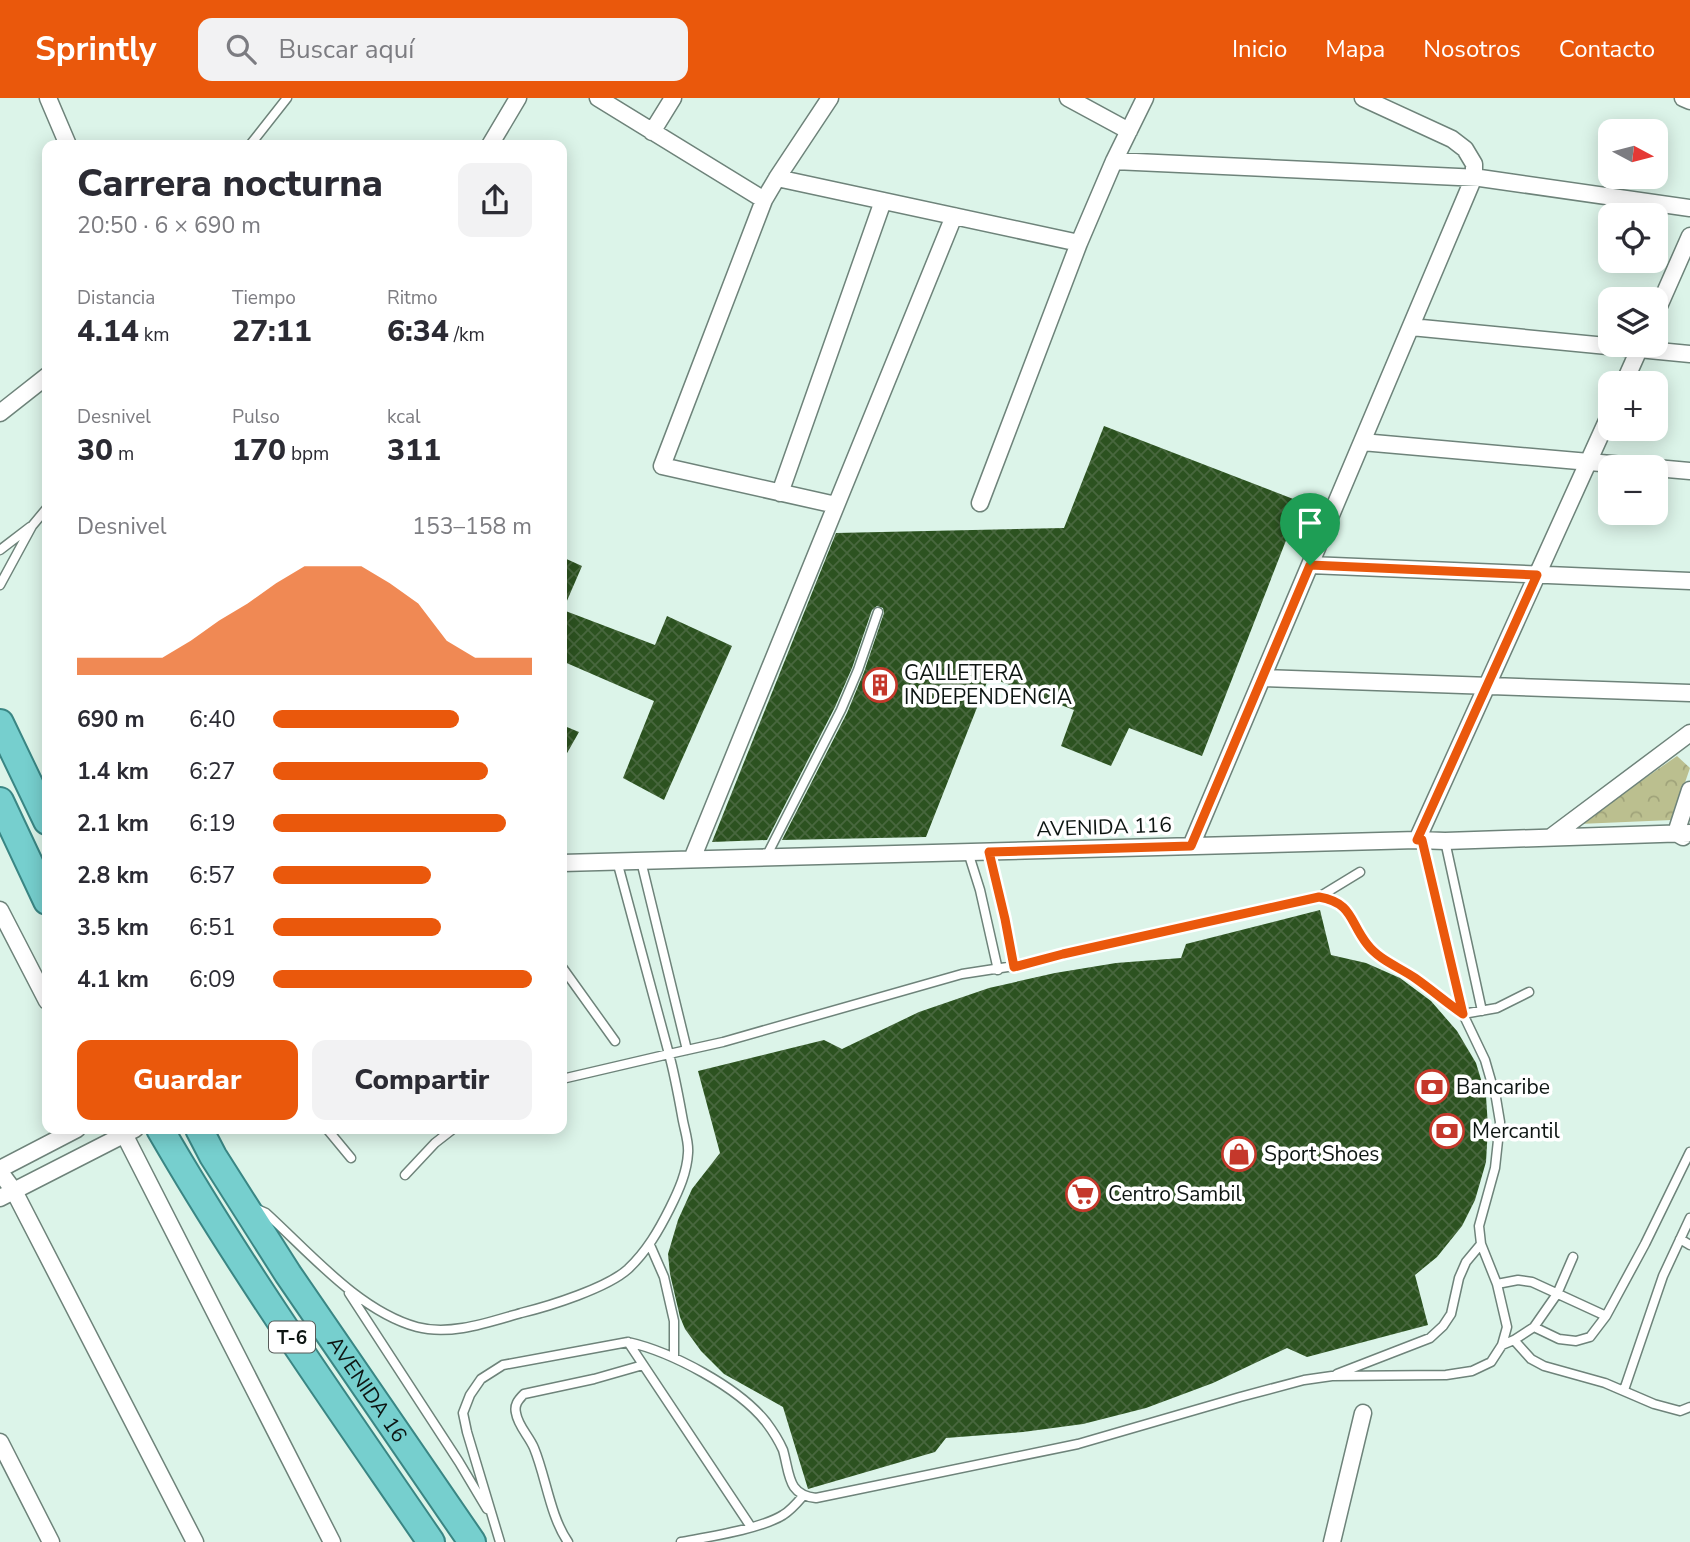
<!DOCTYPE html>
<html lang="es">
<meta charset="utf-8">
<style>
:root{--surface:#fff;--page:#f2f2f3;--text:#2b2b33;--muted:#7c7c81;--accent:#ea580c}
body{margin:0;font-family:"Nunito Sans",sans-serif;background:var(--page);color:var(--text);height:100vh;display:flex;flex-direction:column;font-size:26px;white-space:nowrap}
*{box-sizing:border-box;margin:0}
p{font-size:23px;color:var(--muted)}
.icon{flex:none;width:38px;height:38px;fill:none;stroke:currentColor;stroke-width:2;stroke-linecap:round;stroke-linejoin:round}
.map{position:relative;flex:1;overflow:hidden}
.side{position:absolute;left:42px;top:42px;width:525px;height:994px;display:flex;flex-direction:column;background:var(--surface);border-radius:14px;box-shadow:0 4px 18px #0003}
.side>*{flex:none}
.needle{width:46px;rotate:97deg}
.controls{position:absolute;left:1598px;top:21px;display:grid;gap:14px}
.controls a{display:grid;place-items:center;width:70px;height:70px;border-radius:14px;background:var(--surface);box-shadow:0 4px 18px #0003;font-size:35px}
.pin{position:absolute;display:grid;place-items:center;width:60px;height:60px;color:#fff;margin:-72px -30px;border-radius:50% 50% 50% 0;rotate:-45deg;box-shadow:0 0 7px #0007}
.pin .icon{rotate:45deg}
.round{display:grid;place-items:center;flex:none;width:74px;height:74px;border-radius:14px;background:var(--page)}
.summary{display:flex;align-items:center;justify-content:space-between;height:119px;padding:0 35px}
h1{font-size:38px;font-weight:800;line-height:52px}
.figures{display:grid;grid-template-columns:repeat(3,1fr);gap:10px;height:119px;padding:7px 35px}
.figures div{display:grid;align-content:center}
.figures b{font-size:30px;font-weight:800}
.figures small{font-size:19px;font-weight:400}
.figures p{font-size:19px}
.chart{height:196px;padding:14px 35px}
.chart p{display:flex;justify-content:space-between}
.chart svg{width:100%;height:126px;margin-top:7px;fill:var(--accent);opacity:.7}
.cta{display:flex;gap:14px;margin-top:auto;padding:14px 35px}
.cta a{flex:1;height:80px;border-radius:14px;background:var(--accent);color:#fff;font-size:28px;font-weight:800;line-height:80px;text-align:center}
.cta a+a{background:var(--page);color:var(--text)}
ul{padding:0 35px;list-style:none;font-size:23px}
li{display:grid;grid-template-columns:112px 84px 1fr;align-items:center;height:52px}
li i{height:18px;border-radius:9px;background:var(--accent)}
header{display:flex;align-items:center;gap:42px;box-sizing:border-box;height:98px;padding:0 35px;background:var(--accent);color:#fff}
header strong{font-size:33px}
nav{display:flex;gap:38px;margin-inline-start:auto;font-size:24px}
.search{width:490px;height:63px;background:var(--page);display:flex;align-items:center;gap:18px;box-sizing:border-box;padding:0 24px;border-radius:14px;color:var(--muted);font-size:26px}
.map>svg:first-child{display:block}
.park{fill:url(#park-crowns)}
.building{fill:url(#building-cross-hatch)}
.lines{fill:none;stroke-linecap:round;stroke-linejoin:round}
.service-casing{stroke:#6e837a;stroke-width:11}
.minor-casing{stroke:#6e837a;stroke-width:19}
.trunk-casing{stroke:#3a8684;stroke-width:30}
.service{stroke:#fff;stroke-width:8}
.minor{stroke:#fff;stroke-width:16}
.trunk{stroke:#76cfce;stroke-width:26}
.route-casing{stroke:#fff;stroke-width:14}
.route{stroke:#ea580c;stroke-width:9}
.labels{text-anchor:middle;stroke-width:7;stroke-linejoin:round;paint-order:stroke}
.shield{fill:#fff;stroke:#565b59;stroke-width:2}
.shield-label{font-size:19px;font-weight:bold;fill:#0d1512}
.poi-label{font-size:21px;fill:#0d1512;stroke:#fff;text-anchor:start}
.street-label{font-size:21px;fill:#0d1512;stroke:#fff}
</style>
<header>
<strong>Sprintly</strong>
<div class="search"><svg class="icon" aria-label="search" viewBox="0 0 24 24"><circle cx="10" cy="10" r="6"/><path d="M15 15l6 6"/></svg>Buscar aquí</div>
<nav><a>Inicio</a><a>Mapa</a><a>Nosotros</a><a>Contacto</a></nav>
</header>
<div class="map">
<svg width="1690" height="1444" viewBox="0 0 1690 1444">
<defs>
<pattern id="park-crowns" width="20" height="18" patternUnits="userSpaceOnUse" patternTransform="scale(1.75)"><rect width="20" height="18" fill="#bbbf8f"/><path d="M2 6a3 3 0 1 1 6 0M12 15a3 3 0 1 1 6 0" fill="none" stroke="#a0a37a"/></pattern>
<pattern id="building-cross-hatch" width="8" height="8" patternUnits="userSpaceOnUse" patternTransform="scale(1.75)"><rect width="8" height="8" fill="#2c5220"/><path d="M0 0l8 8M0 8l8-8" fill="none" stroke="#48673e"/></pattern>
</defs>
<rect width="100%" height="100%" fill="#dcf4e9"/>
<!-- park -->
<path class="park" d="M1677,658l13,12 -18,52 -93,4z"/>
<!-- building -->
<path class="building" d="M1104,328l197,76 -99,254 -73,-28 -18,38 -50,-20 13,-36 -85,-33 -63,160 -144,3 65,-127 17,-41 20,-59 -1,-5 -6,-2 -5,4 -20,58 -17,39 -68,133 -55,2 124,-309 228,-5z
M562,459l20,9 -19,44 92,35 12,-29 65,30 -68,154 -41,-22 31,-77 -92,-40z
M562,627l17,7 -17,30z
M1320,812l11,45 35,8 34,15 31,23 26,30 19,32 10,33 2,31 -2,35 -11,38 -13,26 -25,31 -22,18 13,50 -121,32 -20,-9 -74,35 -67,25 -63,16 -60,8 -77,6 -11,14 -127,37 -25,-82 -59,-33 -23,-23 -16,-22 -5,-12 -10,-43 -2,-20 10,-34 14,-31 28,-36 -22,-82 126,-31 18,9 77,-37 70,-24 66,-15 61,-10 65,-5 5,-14z"/>
<g class="lines">
<!-- service casing -->
<g class="service-casing">
<path id="service" d="M250,47l37,-47
M0,452l30,-23
M0,487l32,-59 15,-18
M1422,742l41,174 34,-6 32,-16
M1445,743l37,170
M968,754l12,38 18,80
M989,754l16,67 9,47
M766,759l75,-147 17,-40 20,-58
M641,763l46,189
M1319,799l41,-25
M562,869l53,74
M562,981l107,-25 -52,-193
M327,1031l24,29
M405,1077l30,-32 18,-14
M257,1111l9,4c44,40 93,98 151,114 34,9 72,-5 104,-14 29,-7 86,-25 107,-44 19,-18 31,-39 42,-61 9,-18 17,-36 18,-55 1,-10 -3,-22 -5,-32 -4,-22 -8,-45 -14,-67l54,-12 239,-68 52,-8 49,-12 256,-57 14,3 10,6 11,16 12,21 12,12 38,24 47,35 22,46 11,38 4,24 -5,46 -16,58 2,18 16,40 10,43 -5,18 -11,17 -19,9 -26,4 -114,1 -28,4 -64,17 -162,47 -262,54c-29,-3 -26,-24 -33,-48 -4,-9 -11,-20 -17,-28 -28,-35 -94,-70 -138,-80l-125,23 -22,14 -11,16 -7,18 4,19 33,110
M1680,1141l10,6
M650,1147l14,32 10,44v36
M1497,1186l21,-4 14,2 74,34
M349,1195l110,169 28,47
M1534,1229l23,-33 16,-37
M1514,1242l17,19 13,7 61,17 49,21 26,7 10,-4
M628,1244l123,185
M1502,1247l12,-5 20,-13 25,12 17,2 14,-4 16,-21 39,-72 45,-92
M1337,1276l93,-36 13,-12 8,-12 8,-36 7,-16 15,-18
M1624,1292l39,-114 27,-58
M568,1444c-18,-26 -22,-65 -34,-94 -5,-12 -16,-22 -18,-35 -2,-8 2,-13 8,-19l70,-15 49,-14
M681,1444c26,-5 80,-13 102,-27 7,-4 14,-12 20,-19"/>
</g>
<!-- minor casing -->
<g class="minor-casing">
<path id="minor" d="M48,0l20,47
M598,0l166,102
M830,0l-53,80 -13,22 -102,266 174,39
M1068,0l61,33
M1683,0l7,3
M652,34l21,-34
M490,47l28,-47
M1114,63l366,17 210,30
M777,80l302,65
M1656,215l34,-77
M1411,229l279,27
M1624,285l17,-38
M0,315l47,-37
M1362,344l284,25
M1656,370l34,3
M780,395l103,-292
M980,405l99,-260 35,-82 31,-63
M1310,467l380,16
M1262,580l428,15
M1551,739l139,-104
M1683,739l-7,-4 14,-43
M1417,742l193,-426
M1191,748l283,-669v-13l-9,-15 -13,-10 -89,-41
M692,761l262,-643
M562,765l855,-23 28,1 245,-8
M0,812l47,91
M124,1036l208,408
M0,1071l77,-40
M0,1074l14,19 181,351
M0,1100l135,-69
M0,1344l51,100
M1332,1444l31,-129"/>
</g>
<!-- trunk casing -->
<g class="trunk-casing">
<g id="trunk">
<path d="M0,625l47,98"/>
<path d="M0,703l47,100"/>
<path d="M160,1031c82,142 178,277 271,413"/>
<path id="s1" d="M199,1031l14,27 75,118 184,268"/>
</g>
</g>
<!-- service -->
<use href="#service" class="service"/>
<!-- minor -->
<use href="#minor" class="minor"/>
<!-- trunk -->
<use href="#trunk" class="trunk"/>
</g>
<g class="lines">
<!-- route casing -->
<g class="route-casing">
<path id="route" d="M1310,467l227,10 -120,265h5l41,174c-16,-11 -31,-24 -48,-36 -16,-11 -36,-18 -48,-34 -18,-23 -14,-41 -48,-47l-256,57 -49,13 -9,-48 -16,-67 202,-6z"/>
</g>
<!-- route -->
<use href="#route" class="route"/>
</g>
<!-- icons -->
<defs>
<g id="building-ring" transform="scale(1.75)"><circle r="9.5" fill="#fff" stroke="#c5382b" stroke-width="1.5"/><path d="M-4-6H4V6H1V3H-1V6H-4ZM-2.5-4.3h1.7v1.8h-1.7ZM.8-4.3h1.7v1.8H.8ZM-2.5-1h1.7V.8h-1.7ZM.8-1h1.7V.8H.8Z" fill="#c5382b"/></g>
<g id="bank-ring" transform="scale(1.75)"><circle r="9.5" fill="#fff" stroke="#c5382b" stroke-width="1.5"/><path d="M-6-4H6V4H-6ZM0-2.3a2.3 2.3 0 1 0 0 4.6a2.3 2.3 0 1 0 0-4.6Z" fill="#c5382b"/></g>
<g id="shop-ring" transform="scale(1.75)"><circle r="9.5" fill="#fff" stroke="#c5382b" stroke-width="1.5"/><path d="M-5-2.5h2.3a2.7 3.5 0 0 1 5.4 0H5L5.5 6h-11ZM-1.5-2.5h3a1.5 2.3 0 0 0-3 0Z" fill="#c5382b"/></g>
<g id="supermarket-ring" transform="scale(1.75)"><circle r="9.5" fill="#fff" stroke="#c5382b" stroke-width="1.5"/><path d="M-6-5.5h2.5l.6 2H6L4.5 2H-2.5L-4.4-4H-6ZM-1.5 3.2a1.3 1.3 0 1 0 .1 0ZM3 3.2a1.3 1.3 0 1 0 .1 0Z" fill="#c5382b"/></g>
</defs>
<g fill-rule="evenodd">
<use href="#building-ring" x="880" y="587"/>
<use href="#bank-ring" x="1432" y="989"/>
<use href="#bank-ring" x="1447" y="1033"/>
<use href="#shop-ring" x="1239" y="1056"/>
<use href="#supermarket-ring" x="1083" y="1096"/>
</g>
<g class="labels">
<!-- shield labels -->
<rect class="shield" x="269" y="1223.5" width="46" height="31" rx="5"/>
<g class="shield-label">
<text x="292" y="1246">T-6</text>
</g>
<!-- poi labels -->
<g class="poi-label">
<text x="904" y="582">GALLETERA<tspan x="904" dy="24">INDEPENDENCIA</tspan></text>
<text x="1456" y="996">Bancaribe</text>
<text x="1472" y="1040">Mercantil</text>
<text x="1264" y="1063">Sport Shoes</text>
<text x="1108" y="1103">Centro Sambil</text>
</g>
<!-- street labels -->
<g class="street-label">
<text transform="translate(1104 729) rotate(-2)" y="7">AVENIDA 116</text>
<text dy="7" stroke="none"><textPath href="#s1" startOffset="310">AVENIDA 16</textPath></text>
</g>
</g>
</svg>
<div class="controls">
<a><svg class="needle" viewBox="-14 -14 28 28"><path d="M0-13l5 13h-10z" fill="#e53935"/><path d="M0 13l5-13h-10z" fill="#7c7c81"/></svg></a>
<a><svg class="icon" aria-label="locate" viewBox="0 0 24 24"><circle cx="12" cy="12" r="6"/><path d="M12 2v4M12 18v4M2 12h4M18 12h4"/></svg></a>
<a><svg class="icon" aria-label="layers" viewBox="0 0 24 24"><path d="M12 4l9 5-9 5-9-5zM3 14l9 5 9-5"/></svg></a>
<a>+</a>
<a>−</a>
</div>
<div class="pin" style="left:1310px;top:467px;background:#1e9e55"><svg class="icon" aria-label="arrive" viewBox="0 0 24 24"><path d="M6 21V4h12l-3 4 3 4H6"/></svg></div>
<section class="side">
<div class="summary"><div><h1>Carrera nocturna</h1><p>20:50 · 6 × 690 m</p></div><a class="round"><svg class="icon" aria-label="share" viewBox="0 0 24 24"><path d="M12 15V3M7 8l5-5 5 5M5 13v7h14v-7"/></svg></a></div>
<div class="figures">
<div><p>Distancia</p><b>4.14<small> km</small></b></div>
<div><p>Tiempo</p><b>27:11</b></div>
<div><p>Ritmo</p><b>6:34<small> /km</small></b></div>
</div>
<div class="figures">
<div><p>Desnivel</p><b>30<small> m</small></b></div>
<div><p>Pulso</p><b>170<small> bpm</small></b></div>
<div><p>kcal</p><b>311</b></div>
</div>
<div class="chart"><p><span>Desnivel</span>153–158 m</p>
<svg viewBox="0 0 160 44" preserveAspectRatio="none"><path d="M0 44V38L10 38L20 38L30 38L40 32L50 25L60 19L70 12L80 6L90 6L100 6L110 12L120 19L130 32L140 38L150 38L160 38V44z"/></svg>
</div>
<ul>
<li><b>690 m</b>6:40<i style="width:72%"></i></li>
<li><b>1.4 km</b>6:27<i style="width:83%"></i></li>
<li><b>2.1 km</b>6:19<i style="width:90%"></i></li>
<li><b>2.8 km</b>6:57<i style="width:61%"></i></li>
<li><b>3.5 km</b>6:51<i style="width:65%"></i></li>
<li><b>4.1 km</b>6:09<i style="width:100%"></i></li>
</ul>
<div class="cta"><a>Guardar</a><a>Compartir</a></div>
</section>
</div>
